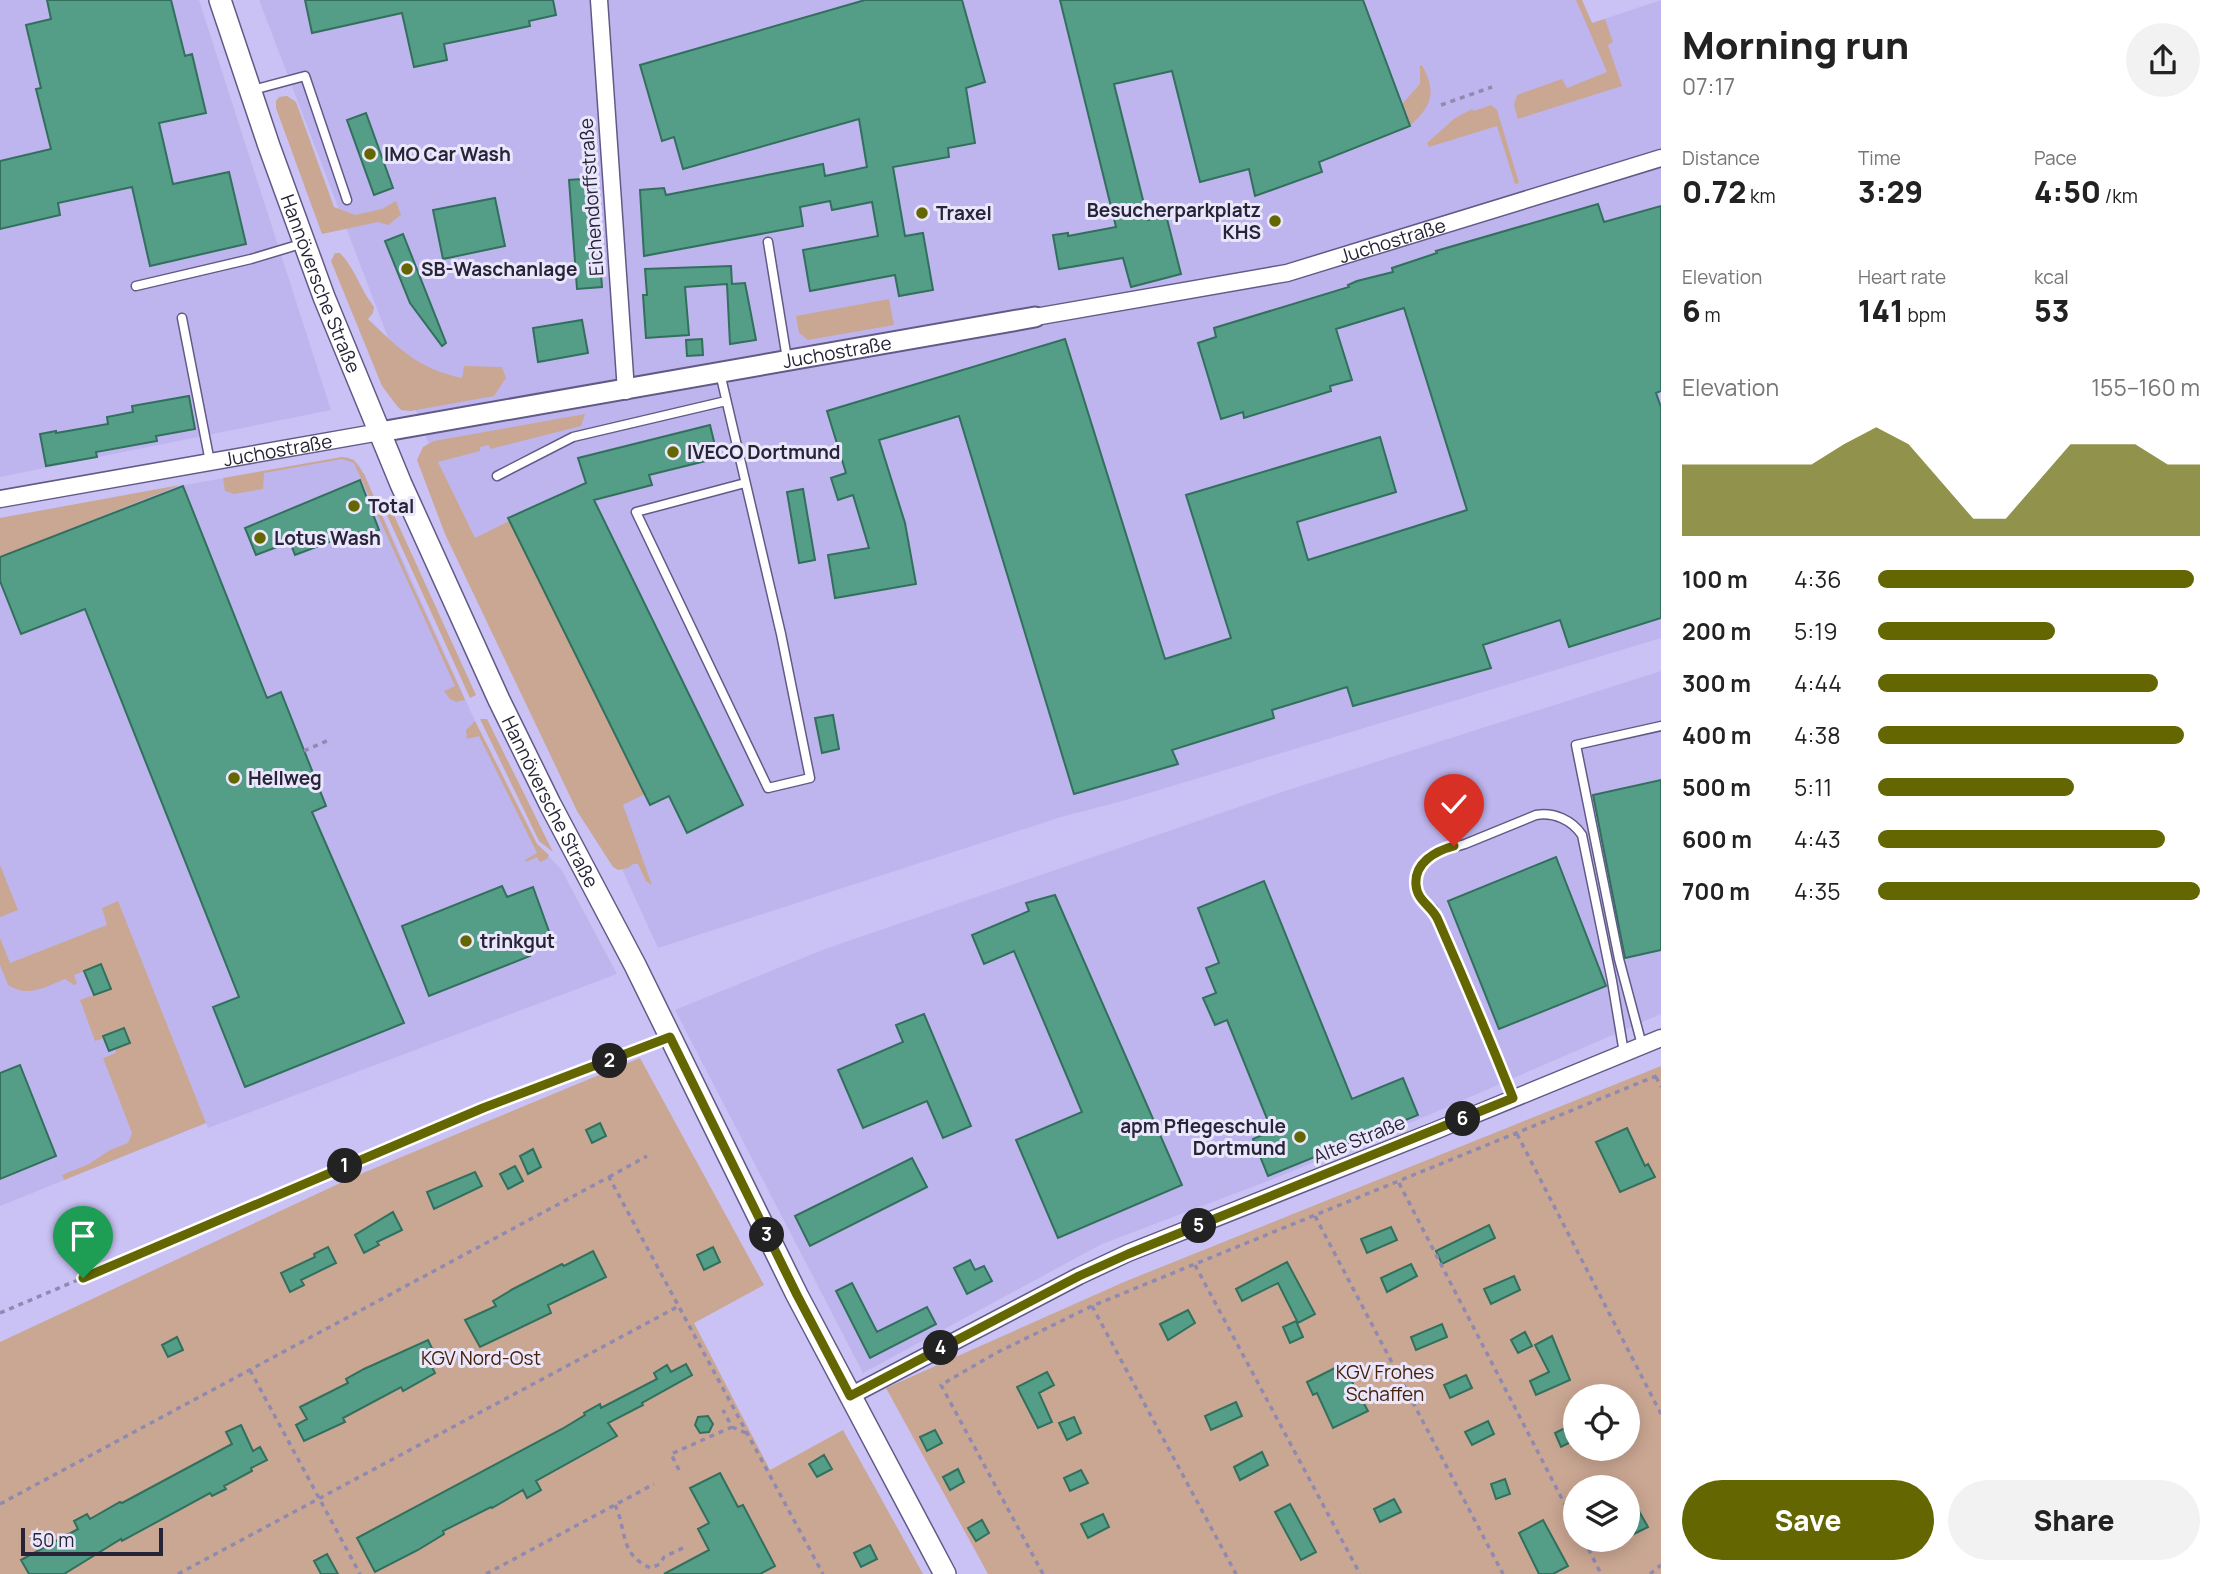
<!DOCTYPE html>
<meta charset="utf-8">
<style>
:root{--surface:#fff;--page:#f2f2f2;--text:#222;--muted:#767676;--accent:#636601}
body{margin:0;font-family:Manrope,sans-serif;background:var(--page);color:var(--text);height:100vh;display:flex;flex-direction:column;font-size:26px;white-space:nowrap}
*{box-sizing:border-box;margin:0}
p{font-size:23px;color:var(--muted)}
.icon{flex:none;width:38px;height:38px;fill:none;stroke:currentColor;stroke-width:2;stroke-linecap:round;stroke-linejoin:round}
.map{position:relative;flex:1;overflow:hidden}
.panel{display:flex;flex-direction:column;background:var(--surface);width:560px}
.panel>*{flex:none}
.fabs{position:absolute;left:1563px;top:1384px;display:grid;gap:14px}
.fabs a{display:grid;place-items:center;width:77px;height:77px;border-radius:50%;background:var(--surface);box-shadow:0 4px 18px #0003;font-size:35px}
.scale{position:absolute;left:21px;bottom:18px;width:142px;box-sizing:border-box;padding-left:7px;border:4px solid #272437;border-top:0;font-size:19px;line-height:24px;white-space:nowrap;color:#272437;-webkit-text-stroke:5px #eae7fc;paint-order:stroke}
.pin{position:absolute;display:grid;place-items:center;width:60px;height:60px;color:#fff;margin:-72px -30px;border-radius:50% 50% 50% 0;rotate:-45deg;box-shadow:0 0 7px #0007}
.pin .icon{rotate:45deg}
.km{position:absolute;width:35px;height:35px;margin:-18px;border-radius:50%;background:#222;color:#fff;font-size:19px;line-height:35px;text-align:center}
.round{display:grid;place-items:center;flex:none;width:74px;height:74px;border-radius:37px;background:var(--page)}
.head{display:flex;align-items:center;justify-content:space-between;height:119px;padding:0 21px}
h1{font-size:38px;font-weight:800;line-height:52px}
.figures{display:grid;grid-template-columns:repeat(3,1fr);gap:10px;height:119px;padding:7px 21px}
.figures div{display:grid;align-content:center}
.figures b{font-size:30px;font-weight:800}
.figures small{font-size:19px;font-weight:400}
.figures p{font-size:19px}
.chart{height:196px;padding:14px 21px}
.chart p{display:flex;justify-content:space-between}
.chart svg{width:100%;height:126px;margin-top:7px;fill:var(--accent);opacity:.7}
.button{display:flex;gap:14px;margin-top:auto;padding:14px 21px}
.button a{flex:1;height:80px;border-radius:42px;background:var(--accent);color:#fff;font-size:28px;font-weight:800;line-height:80px;text-align:center}
.button a+a{background:var(--page);color:var(--text)}
ul{padding:0 21px;list-style:none;font-size:23px}
li{display:grid;grid-template-columns:112px 84px 1fr;align-items:center;height:52px}
li i{height:18px;border-radius:9px;background:var(--accent)}
main{display:flex;flex:1;min-height:0}
.map>svg:first-child{display:block}
.built{fill:#beb5ee}
.green{fill:#caa793;fill-rule:evenodd}
.building{fill:#549e88;stroke:#326f5d;stroke-width:2}
.lines{fill:none;stroke-linecap:round;stroke-linejoin:round}
.service-casing{stroke:#625a86;stroke-width:11}
.minor-casing{stroke:#625a86;stroke-width:19}
.tertiary-casing{stroke:#625a86;stroke-width:23}
.secondary-casing{stroke:#625a86;stroke-width:24}
.path{stroke:#9089b0;stroke-width:3.5;stroke-dasharray:5 5;stroke-linecap:butt}
.service{stroke:#fff;stroke-width:8}
.minor{stroke:#fff;stroke-width:16}
.tertiary{stroke:#fff;stroke-width:19}
.secondary{stroke:#fff;stroke-width:21}
.route-casing{stroke:#fff;stroke-width:14}
.route{stroke:#636601;stroke-width:9}
.poi-dot{fill:#636601;stroke:#eae7fc;stroke-width:2.5}
.labels{text-anchor:middle;stroke-width:6;stroke-linejoin:round;paint-order:stroke}
.poi-label{font-size:19px;font-weight:bold;fill:#272437;stroke:#eae7fc;text-anchor:start}
.street-label{font-size:19px;fill:#272437;stroke:#eae7fc}
.park-label{font-size:19px;fill:#462107;stroke:#eae7fc}
</style>
<main>
<div class="map">
<svg width="1661" height="1574" viewBox="0 0 1661 1574">
<rect width="100%" height="100%" fill="#cac2f4"/>
<!-- built -->
<path class="built" d="M0,0h199l132,410 -331,67z
M259,0h1323l10,23 69,-23v638l-535,162 -65,17 -403,131 -227,-498z
M342,457h6l11,8 5,9 111,247 62,123 24,25 56,105 -409,154 -2,-5 -206,83v-688z
M1661,671v343l-230,100 -163,67 -166,63 -239,129 -188,-363 150,-61 460,-158z"/>
<!-- green -->
<path class="green" d="M1576,0h6l10,23 13,-4 8,23 -5,3 14,41 -104,33 -4,-14 3,-10 45,-16 5,9 40,-16z
M1422,65c15,28 10,40 -12,61l-8,-22 18,-20v-18z
M287,96l9,6 38,105 21,8 27,-6 14,-8 5,14 -13,10 -10,-3 -56,12 -46,-126v-7l3,-4z
M1491,105l6,5 22,73 -4,1 -18,-58 -68,21 -2,-4 28,-25 17,-9 2,2z
M335,253h5c16,17 20,36 34,54l-1,6 -5,6c31,30 51,50 94,59l2,-12 38,1 4,11 -12,18 -83,15 -10,-1 -4,-4 -15,-20 -51,-125z
M889,299l5,26 -86,15 -9,-7 -3,-17z
M585,414l-4,12 -91,23 -1,-4 -9,2v4l-42,11 37,76 34,-17 136,273 -22,11 29,80 -6,-4 -8,-17h-5l-5,4 -10,2 -5,-3 -36,-56 -132,-277 -28,-74 6,-13 11,-6z
M342,457l12,3 10,14 44,102 57,124 -9,2 -6,-3 -6,-8 11,-5 -101,-223 -12,-4 -78,14 -1,16 -29,5 -9,-3 -2,-13z
M180,485l-180,72v-39z
M387,500l89,195 -6,3 -89,-196z
M480,719h7l66,133 -14,-11z
M475,721l62,123 12,11 -2,4 -7,3 -3,-5 -11,5 -1,-2 12,-7 -58,-117 -12,3 -1,-9z
M0,865l18,45 -18,7c0,-20 0,-32 0,-52z
M118,901l88,222 -142,57 -2,-5 27,-11 21,-14 18,-7 4,-10 -29,-75 13,-5 -1,-4 14,-6 -25,-5 -9,3 -15,-41 30,-11 -9,-24 -27,10 3,9 -3,1 -9,-6c-20,8 -37,19 -57,6l-8,-20v-27l10,25 97,-38 -5,-17z
M640,1058l124,227 -70,38 76,147 73,-40 80,144h-923v-232l351,-164z
M1661,1066v508h-673l-102,-186 238,-106zM1575,1396h53v53h-53zM1575,1488h53v52h-53z"/>
<!-- building -->
<path class="building" d="M47,0h124l14,56 7,-2 14,59 -47,10 14,61 56,-12 17,72 -96,22 -18,-79 -74,16 2,12 -60,14v-68l51,-12 -15,-60 5,-1 -15,-63 25,-6z
M305,0h248l3,15 -27,6 1,5 -86,18 3,16 -33,7 -12,-54 -90,20z
M865,0h97l23,82 -19,6 9,55 -27,5 1,9 -56,10 12,69 18,-3 10,57 -34,6 -4,-21 -85,16 -7,-41 75,-14 -6,-34 -40,8 -2,-9 -30,6 3,19 -159,30 -4,-66 24,-2 2,7 157,-31 2,12 42,-9 -8,-48 -176,50 -9,-32 -12,4 -22,-76z
M1060,0h303l47,126 -91,36 3,10 -67,24 -6,-27 -49,13 -28,-111 -58,13 34,136 18,-5 15,59 -50,13 -8,-29 -64,11 -6,-34 15,-2v3l48,-9z
M366,113l27,75 -19,7 -27,-75z
M594,178l8,109 -25,2 -8,-109z
M495,198l10,48 -62,13 -10,-49z
M1598,204l6,18 57,-16v185l-5,2 5,14v211l-92,29 -9,-27 -77,25 8,23 -138,38 -6,-19 -75,23 2,8 -102,32 6,14 -104,30 -115,-378 -80,24 26,83 11,61 -81,14 -7,-43 41,-7 -16,-53 -15,5 -7,-22 15,-5 -19,-62 238,-72 100,320 66,-21 -45,-143 194,-58 16,55 -99,30 11,38 159,-50 -63,-202 -68,21 16,51 -22,6 1,5 -87,27 -1,-6 -22,7 -23,-76 18,-6 -2,-9 135,-41 -1,-2 9,-4 36,-9 -1,-4 45,-15 -1,-2z
M403,234l43,109 -4,3 -32,-43 -25,-62z
M731,266l1,18 13,-1 11,57 -26,4 -3,-60 -42,3 4,48 -43,3 -3,-43h4l-2,-26z
M582,320l6,33 -50,9 -5,-34z
M702,339l1,16 -16,1 -1,-16z
M189,396l6,33 -39,7 1,5 -61,11 1,5 -51,9 -6,-32 16,-3v2l52,-9 -1,-7 26,-5 -1,-6z
M710,425l8,33 -69,17 3,10 -58,15 149,305 -56,28 -18,-37 -19,9 -142,-287 78,-35 -8,-25z
M360,480l19,50 -45,17 -2,-6 -37,14 -5,-13 -34,13 -11,-27z
M183,486l84,212 14,-6 45,114 -14,6 92,211 -159,64 -32,-80 26,-10 -154,-388 -64,25 -21,-53v-24z
M803,489l12,71 -16,3 -12,-71z
M833,715l6,34 -17,4 -7,-35z
M1661,780v170l-36,8 -32,-163z
M1556,857l50,129 -107,43 -51,-128z
M1264,881l88,218 51,-21 15,37 -150,61 -15,-37 19,-8 -45,-111 -12,5 -12,-27 13,-5 -10,-25 13,-5 -21,-55z
M502,886l5,11 26,-10 18,50 -25,9 4,10 -101,40 -27,-70z
M1055,895l127,290 -124,53 -42,-98 66,-28 -68,-161 -30,13 -12,-29 57,-24 -3,-8z
M101,964l10,25 -17,6 -10,-24z
M924,1014l47,112 -28,12 -16,-37 -64,27 -25,-58 65,-28 -7,-17z
M124,1028l6,15 -21,8 -6,-15z
M20,1065l36,91 -56,23v-106z
M600,1123l6,13 -14,7 -6,-13z
M1627,1128l18,38 3,-2 7,13 -35,15 -24,-50z
M533,1149l8,18 -13,7 -8,-18z
M912,1158l15,29 -117,59 -15,-30z
M515,1166l8,15 -15,8 -8,-15z
M475,1172l7,14 -48,23 -7,-17z
M393,1212l9,18 -25,12 2,3 -15,8 -9,-18z
M1489,1225l6,13 -53,26 -6,-13z
M1391,1227l6,13 -30,13 -6,-14z
M328,1247l8,16 -35,17 3,5 -14,7 -9,-19 34,-16 -1,-3z
M713,1247l7,15 -16,8 -7,-15z
M593,1251l13,26 -58,28 3,8 -71,34 -15,-27 31,-14 -3,-5 20,-12 49,-25 2,2z
M970,1260l5,10 9,-4 8,15 -25,13 -13,-26z
M1287,1262l28,52 -17,9 -20,-40 -36,18 -6,-12z
M1411,1264l6,12 -30,16 -6,-14z
M1514,1276l6,14 -29,14 -7,-15z
M852,1283l25,49 50,-25 9,17 -66,34 -34,-67z
M1188,1310l7,13 -27,17 -8,-16z
M1296,1321l7,16 -13,6 -7,-16z
M1442,1324l5,13 -31,13 -5,-13z
M1525,1332l7,14 -14,7 -7,-13z
M1552,1336l18,44 -34,15 -6,-14 19,-9 -14,-27z
M177,1337l6,13 -15,7 -6,-12z
M428,1340l11,23 -7,4 3,6 -32,18 -2,-4 -58,31 2,4 -41,19 -8,-16 11,-6 -7,-12 48,-24 -2,-4 18,-10z
M1345,1363l14,36 2,-1 7,13 -35,17 -16,-35 -4,2 -6,-13z
M686,1364l6,11 -50,28 1,2 -35,18 9,13 -81,45 5,9 -14,8 -4,-8 -31,18 -1,-1 -48,24 1,3 -26,16 -43,22 -18,-34 205,-109 23,-14 -1,-2 16,-9 1,4 56,-29 -3,-6 13,-8 4,7z
M1047,1372l7,13 -15,8 13,29 -14,6 -21,-41z
M1466,1375l6,13 -22,10 -6,-13z
M1236,1402l6,14 -31,14 -6,-14z
M708,1416l5,8 -4,8 -9,1 -5,-8 3,-8z
M1074,1417l7,16 -14,7 -8,-17z
M1488,1421l6,13 -22,11 -7,-13z
M1575,1423v17l-14,7 -6,-14z
M241,1425l12,26 7,-4 7,13 -16,8 1,3 -28,15 2,3 -14,7 -2,-3 -88,48 -1,-2 -57,35h-35l-8,-14 57,-31 -4,-8 13,-7 3,5 30,-17 2,1 110,-59 -6,-12z
M935,1430l7,13 -15,8 -7,-14z
M1262,1452l6,13 -28,15 -6,-13z
M824,1455l8,14 -15,8 -8,-13z
M958,1469l6,13 -14,8 -7,-13z
M1081,1470l7,13 -18,8 -6,-13z
M720,1473l18,34 5,-2 32,61 -15,8h-96l45,-24 -11,-21 11,-6 -19,-35z
M1505,1479l5,15 -14,5 -5,-15z
M1628,1492l20,35 -20,10z
M1394,1499l7,13 -21,10 -6,-13z
M1290,1504l26,48 -15,8 -26,-48z
M1103,1514l6,13 -21,11 -7,-14z
M982,1520l7,13 -13,8 -8,-13z
M1543,1520l25,46 -15,8h-14l-20,-41z
M870,1545l7,14 -16,8 -7,-14z
M327,1554l11,20h-17l-7,-13z"/>
<g class="lines">
<!-- service casing -->
<g class="service-casing">
<path id="service" d="M253,90l52,-14 42,124
M768,242l19,117
M136,286l115,-27 53,-16
M182,318l28,144
M720,373l61,261 29,144 -42,10 -132,-276 109,-29
M497,476l76,-39 153,-36
M1642,1045l-23,-86 -43,-214 85,-19
M1513,1098l-37,-92 -43,-97 -15,-13 -3,-13 4,-14 16,-16 30,-9 71,-29c18,-3 36,5 46,20l30,146 12,72"/>
</g>
<!-- minor casing -->
<g class="minor-casing">
<g id="minor">
<path d="M599,0l27,391"/>
<path id="s1" d="M1035,317l252,-44 374,-115"/>
<path id="s2" d="M0,499l380,-67"/>
<path d="M850,1396l229,-120 49,-23 309,-123 224,-92"/>
</g>
</g>
<!-- tertiary casing -->
<g class="tertiary-casing">
<g id="tertiary">
<path id="s3" d="M380,432l655,-115"/>
</g>
</g>
<!-- secondary casing -->
<g class="secondary-casing">
<g id="secondary">
<path id="s4" d="M220,0l49,146 55,151 77,187 98,216 51,104 85,161 162,330 148,279"/>
</g>
</g>
<!-- path -->
<path class="path" d="M1441,105l51,-18
M304,751l27,-12
M1656,1077l5,10
M1517,1134l144,280
M609,1177l38,-21
M1399,1183l176,341
M1315,1216l188,358
M1195,1265l165,309
M1092,1306l144,268
M0,1313l483,-205 169,-63
M250,1370l110,204
M732,1427l14,6
M679,1470l-8,-16 61,-27 -9,-17
M0,1504l609,-327 214,397
M615,1505c12,25 4,50 36,63l9,-4 4,-7 23,-11
M1584,1540l17,34
M178,1574l501,-268
M486,1574l168,-90
M1043,1574l-102,-189 55,-32 96,-47 569,-232
M1650,1574l11,-9"/>
<!-- service -->
<use href="#service" class="service"/>
<!-- minor -->
<use href="#minor" class="minor"/>
<!-- tertiary -->
<use href="#tertiary" class="tertiary"/>
<!-- secondary -->
<use href="#secondary" class="secondary"/>
</g>
<g class="lines">
<!-- route casing -->
<g class="route-casing">
<path id="route" d="M83,1278l400,-170 187,-71 127,258 53,101 229,-120 49,-22 385,-156c-24,-60 -49,-119 -75,-178 -6,-14 -21,-19 -22,-35 -2,-22 19,-34 38,-39"/>
</g>
<!-- route -->
<use href="#route" class="route"/>
</g>
<!-- markers -->
<g class="poi-dot">
<circle cx="370" cy="154" r="7"/>
<circle cx="922" cy="213" r="7"/>
<circle cx="1275" cy="221" r="7"/>
<circle cx="407" cy="269" r="7"/>
<circle cx="673" cy="452" r="7"/>
<circle cx="354" cy="506" r="7"/>
<circle cx="260" cy="538" r="7"/>
<circle cx="234" cy="778" r="7"/>
<circle cx="466" cy="941" r="7"/>
<circle cx="1300" cy="1137" r="7"/>
</g>
<g class="labels">
<!-- poi labels -->
<g class="poi-label">
<text x="384" y="161">IMO Car Wash</text>
<text x="1261" y="217" text-anchor="end">Besucherparkplatz<tspan x="1261" dy="22">KHS</tspan></text>
<text x="936" y="220">Traxel</text>
<text x="421" y="276">SB-Waschanlage</text>
<text x="687" y="459">IVECO Dortmund</text>
<text x="368" y="513">Total</text>
<text x="274" y="545">Lotus Wash</text>
<text x="248" y="785">Hellweg</text>
<text x="480" y="948">trinkgut</text>
<text x="1286" y="1133" text-anchor="end">apm Pflegeschule<tspan x="1286" dy="22">Dortmund</tspan></text>
</g>
<!-- street labels -->
<g class="street-label">
<text transform="translate(591 197) rotate(-94)" y="7">Eichendorffstraße</text>
<text dy="7" stroke="none"><textPath href="#s1" startOffset="366">Juchostraße</textPath></text>
<text dy="7" stroke="none"><textPath href="#s4" startOffset="301">Hannöversche Straße</textPath></text>
<text dy="7" stroke="none"><textPath href="#s3" startOffset="464">Juchostraße</textPath></text>
<text dy="7" stroke="none"><textPath href="#s2" startOffset="282">Juchostraße</textPath></text>
<text dy="7" stroke="none"><textPath href="#s4" startOffset="868">Hannöversche Straße</textPath></text>
<text transform="translate(1359 1139) rotate(-22)" y="7">Alte Straße</text>
</g>
<!-- park labels -->
<g class="park-label">
<text x="481" y="1365">KGV Nord-Ost</text>
<text x="1385" y="1379">KGV Frohes<tspan x="1385" dy="22">Schaffen</tspan></text>
</g>
</g>
</svg>
<div class="fabs">
<a><svg class="icon" aria-label="locate" viewBox="0 0 24 24"><circle cx="12" cy="12" r="6"/><path d="M12 2v4M12 18v4M2 12h4M18 12h4"/></svg></a>
<a><svg class="icon" aria-label="layers" viewBox="0 0 24 24"><path d="M12 4l9 5-9 5-9-5zM3 14l9 5 9-5"/></svg></a>
</div>
<div class="scale">50 m</div>
<div class="pin" style="left:83px;top:1278px;background:#1e9e55"><svg class="icon" aria-label="arrive" viewBox="0 0 24 24"><path d="M6 21V4h12l-3 4 3 4H6"/></svg></div>
<div class="pin" style="left:1454px;top:846px;background:#d93025"><svg class="icon" aria-label="check" viewBox="0 0 24 24"><path d="M5 12l5 5 9-10"/></svg></div>
<b class="km" style="left:345px;top:1166px">1</b>
<b class="km" style="left:610px;top:1061px">2</b>
<b class="km" style="left:767px;top:1235px">3</b>
<b class="km" style="left:941px;top:1348px">4</b>
<b class="km" style="left:1199px;top:1226px">5</b>
<b class="km" style="left:1463px;top:1119px">6</b>
</div>
<section class="panel">
<div class="head"><div><h1>Morning run</h1><p>07:17</p></div><a class="round"><svg class="icon" aria-label="share" viewBox="0 0 24 24"><path d="M12 15V3M7 8l5-5 5 5M5 13v7h14v-7"/></svg></a></div>
<div class="figures">
<div><p>Distance</p><b>0.72<small> km</small></b></div>
<div><p>Time</p><b>3:29</b></div>
<div><p>Pace</p><b>4:50<small> /km</small></b></div>
</div>
<div class="figures">
<div><p>Elevation</p><b>6<small> m</small></b></div>
<div><p>Heart rate</p><b>141<small> bpm</small></b></div>
<div><p>kcal</p><b>53</b></div>
</div>
<div class="chart"><p><span>Elevation</span>155–160 m</p>
<svg viewBox="0 0 160 44" preserveAspectRatio="none"><path d="M0 44V19L10 19L20 19L30 19L40 19L50 12L60 6L70 12L80 25L90 38L100 38L110 25L120 12L130 12L140 12L150 19L160 19V44z"/></svg>
</div>
<ul>
<li><b>100 m</b>4:36<i style="width:98%"></i></li>
<li><b>200 m</b>5:19<i style="width:55%"></i></li>
<li><b>300 m</b>4:44<i style="width:87%"></i></li>
<li><b>400 m</b>4:38<i style="width:95%"></i></li>
<li><b>500 m</b>5:11<i style="width:61%"></i></li>
<li><b>600 m</b>4:43<i style="width:89%"></i></li>
<li><b>700 m</b>4:35<i style="width:100%"></i></li>
</ul>
<div class="button"><a>Save</a><a>Share</a></div>
</section>
</main>
